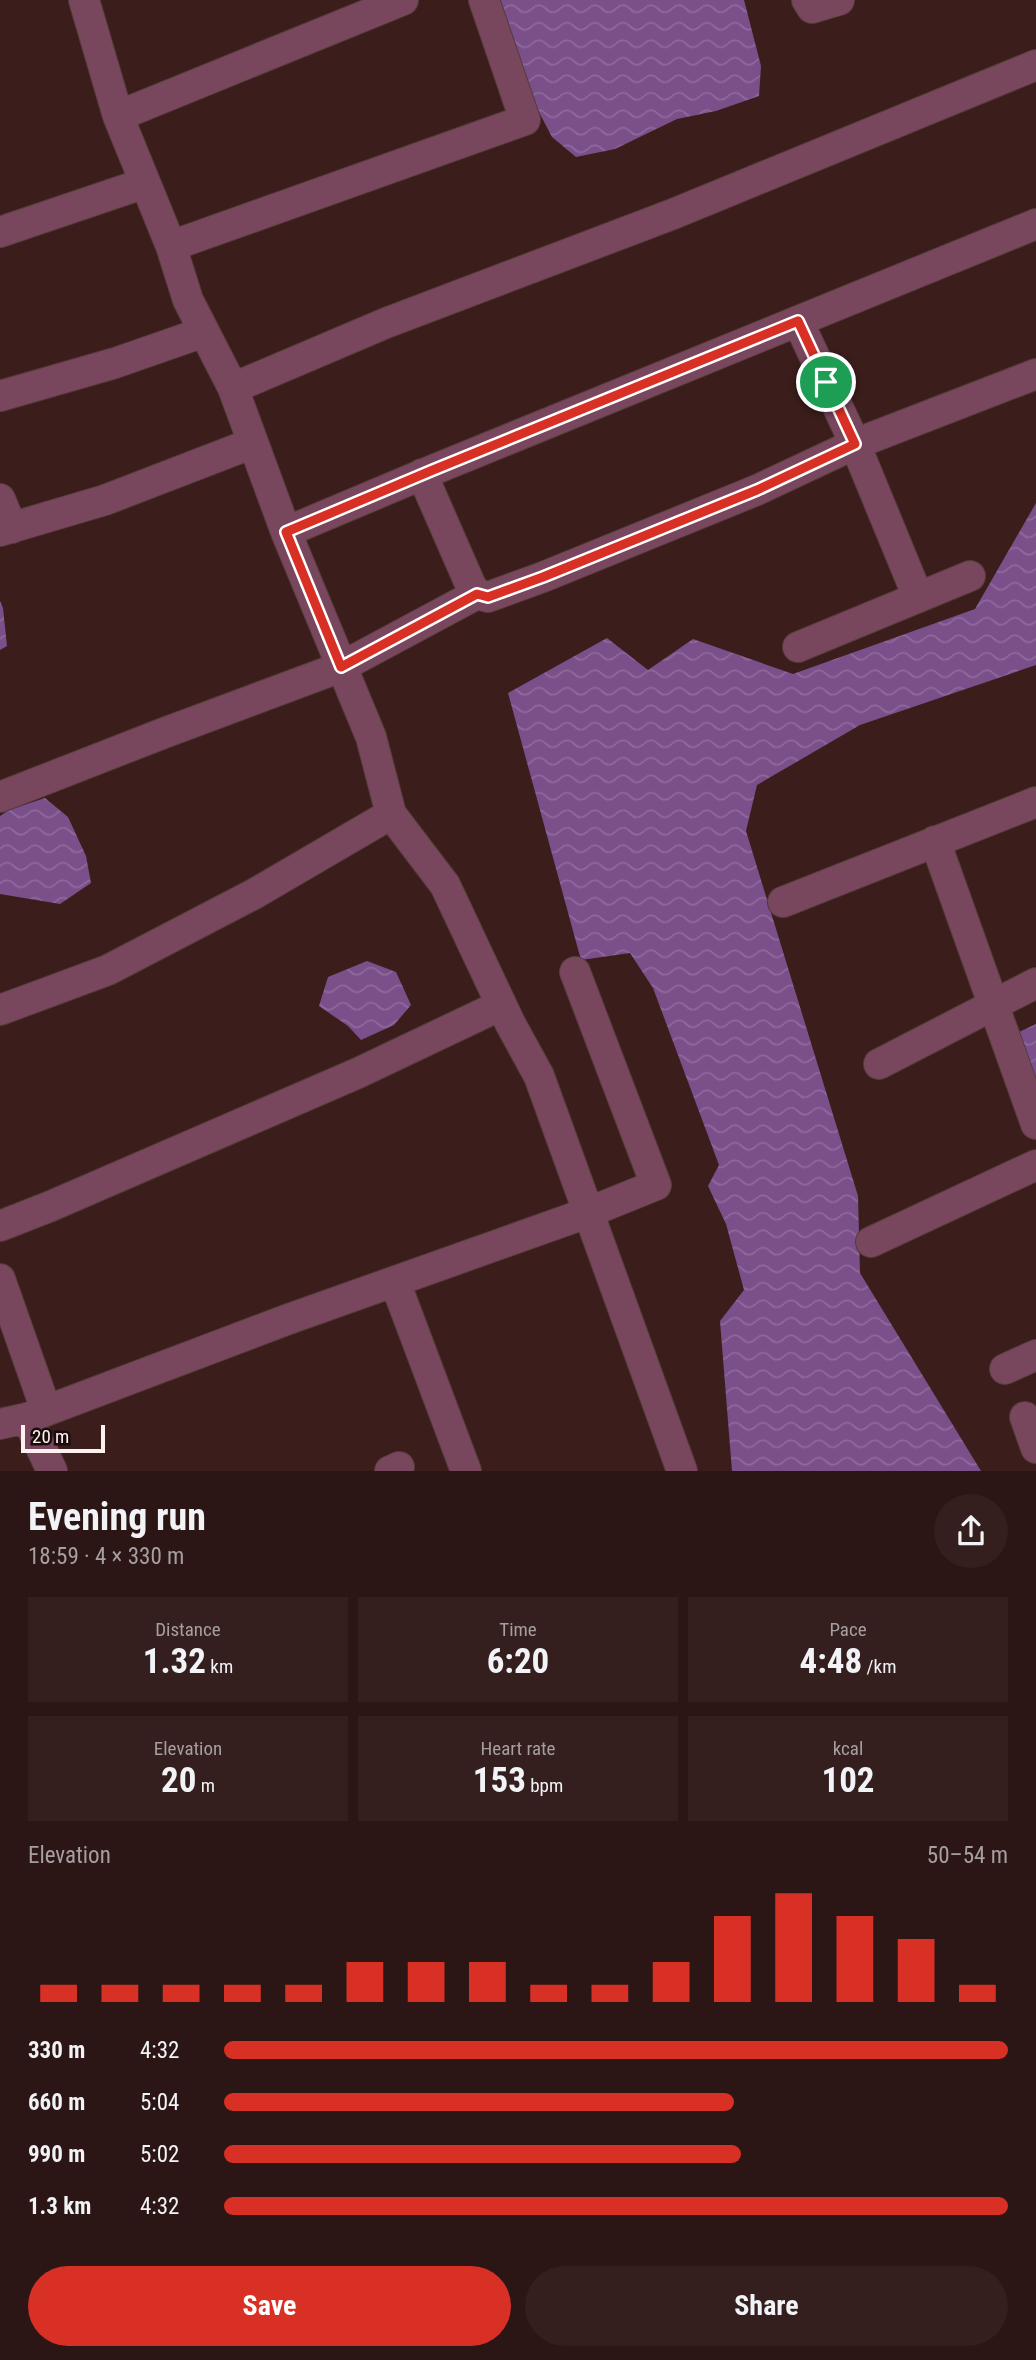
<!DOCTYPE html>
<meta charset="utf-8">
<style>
:root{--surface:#2c1615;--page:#341f1e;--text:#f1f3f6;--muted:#a69fa0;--accent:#d93025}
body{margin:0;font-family:"Roboto Condensed",sans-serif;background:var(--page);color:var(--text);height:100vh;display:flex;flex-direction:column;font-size:26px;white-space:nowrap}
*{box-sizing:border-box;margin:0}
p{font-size:23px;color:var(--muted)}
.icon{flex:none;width:38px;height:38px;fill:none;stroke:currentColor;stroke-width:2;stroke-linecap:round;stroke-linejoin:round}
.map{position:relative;height:1471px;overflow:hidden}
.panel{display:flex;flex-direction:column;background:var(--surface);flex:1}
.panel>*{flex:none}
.scale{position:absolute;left:21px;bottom:18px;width:84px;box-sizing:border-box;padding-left:7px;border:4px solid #fef1f0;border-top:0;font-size:19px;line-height:24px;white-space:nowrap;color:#fef1f0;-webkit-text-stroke:5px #190c0b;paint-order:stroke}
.pin{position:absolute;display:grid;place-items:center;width:60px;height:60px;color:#fff;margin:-30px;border:4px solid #fff;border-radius:50%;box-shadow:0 2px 7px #0007}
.round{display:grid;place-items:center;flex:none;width:74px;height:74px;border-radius:37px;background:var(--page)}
.summary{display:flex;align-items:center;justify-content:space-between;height:119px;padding:0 28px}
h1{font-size:38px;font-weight:700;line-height:52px}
.metrics{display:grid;grid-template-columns:repeat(3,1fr);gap:10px;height:119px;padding:7px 28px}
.metrics div{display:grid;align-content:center;border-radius:0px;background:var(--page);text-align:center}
.metrics b{font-size:35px;font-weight:700}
.metrics small{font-size:19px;font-weight:400}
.metrics p{font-size:19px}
.chart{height:196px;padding:14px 28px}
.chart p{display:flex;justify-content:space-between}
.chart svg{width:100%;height:126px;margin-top:7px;stroke:var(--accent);stroke-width:6}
.action{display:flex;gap:14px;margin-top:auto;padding:14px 28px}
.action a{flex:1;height:80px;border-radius:42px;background:var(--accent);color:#fff;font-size:28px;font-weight:700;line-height:80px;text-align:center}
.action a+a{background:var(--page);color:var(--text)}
ul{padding:0 28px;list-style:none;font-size:23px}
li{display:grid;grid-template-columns:112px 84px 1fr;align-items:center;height:52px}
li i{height:18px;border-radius:9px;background:var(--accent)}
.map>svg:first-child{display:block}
.water{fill:url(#water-waves)}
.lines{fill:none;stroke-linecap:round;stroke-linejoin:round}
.minor-casing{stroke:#563c3a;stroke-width:32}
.minor{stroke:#78475e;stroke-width:30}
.route-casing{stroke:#fff;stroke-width:14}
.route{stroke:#d93025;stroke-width:9}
</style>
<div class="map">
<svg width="1036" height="1471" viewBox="0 0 1036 1471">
<defs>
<pattern id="water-waves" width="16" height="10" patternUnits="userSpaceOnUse" patternTransform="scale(1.75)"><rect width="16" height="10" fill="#7a4f8a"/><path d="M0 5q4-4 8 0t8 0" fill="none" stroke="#8e699b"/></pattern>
</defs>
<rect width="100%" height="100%" fill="#3b1e1c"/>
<!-- water -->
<path class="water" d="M495,0h249l17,66 -2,30 -43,15 -39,8 -62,30 -39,8 -24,-20 -36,-69z
M1036,503v162l-176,60 -103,60 -11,46 112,365 2,77 121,198h-249l-12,-150 24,-31 -18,-66 -18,-38 11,-21 -66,-177 -23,-35 -49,7 -73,-267 99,-55 41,32 45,-31 100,35 182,-65z
M0,601l3,7 4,38 -7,4z
M45,798l23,19 18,39 5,27 -31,21 -60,-10v-78l9,-6z
M367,961l29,11 15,33 -17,20 -33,15 -13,-14 -29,-20 9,-29z
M1036,1024v60l-17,-52z"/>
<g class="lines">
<!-- minor casing -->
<g class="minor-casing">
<path id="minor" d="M84,0l34,116 53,130 17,54 45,88 53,144 85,205 20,77 54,71 65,138 29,53 143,395
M807,0l5,8 27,-8
M118,116l285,-116
M0,232l145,-49
M171,246l354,-126 -41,-120
M798,321l57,123 63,153
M233,388l153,-65 287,-109 363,-149
M0,396l115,-33 89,-31
M422,474l49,112 6,8 11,3 55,-20 214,-87 98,-46 181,-70
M0,499l12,29
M0,531l105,-31 148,-57
M286,532l147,-62 603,-246
M798,647l172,-71
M0,797l164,-64 177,-66 136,-73
M935,841l101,283
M783,902l253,-100
M0,1010l108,-40 146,-76 137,-80
M879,1064l157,-81
M0,1226l51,-20 307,-133 143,-68
M871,1242l165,-77
M0,1279l46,131
M395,1282l71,189
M1005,1369l31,-14
M1025,1417l11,31
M27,1418l25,53
M0,1424l27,-6 259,-98 301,-107 69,-28 -81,-213
M390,1471l9,-4"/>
</g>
<!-- minor -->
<use href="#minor" class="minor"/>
</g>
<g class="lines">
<!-- route casing -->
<g class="route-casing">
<path id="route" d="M798,321l57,123 -98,46 -214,87 -55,20 -11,-3 -136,73 -55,-135 147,-62z"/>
</g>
<!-- route -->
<use href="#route" class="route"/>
</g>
</svg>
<div class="scale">20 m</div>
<div class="pin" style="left:826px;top:382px;background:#1e9e55"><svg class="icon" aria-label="arrive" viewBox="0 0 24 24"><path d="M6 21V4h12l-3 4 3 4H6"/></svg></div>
</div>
<section class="panel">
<div class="summary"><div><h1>Evening run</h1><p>18:59 · 4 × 330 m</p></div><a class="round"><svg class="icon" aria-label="share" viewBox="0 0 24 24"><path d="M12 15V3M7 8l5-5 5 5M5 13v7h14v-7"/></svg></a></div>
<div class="metrics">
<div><p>Distance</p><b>1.32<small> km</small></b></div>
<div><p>Time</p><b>6:20</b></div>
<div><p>Pace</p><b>4:48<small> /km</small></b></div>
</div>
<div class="metrics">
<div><p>Elevation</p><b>20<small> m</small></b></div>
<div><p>Heart rate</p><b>153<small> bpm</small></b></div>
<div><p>kcal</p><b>102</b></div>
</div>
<div class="chart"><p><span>Elevation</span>50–54 m</p>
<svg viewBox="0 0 160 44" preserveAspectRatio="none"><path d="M5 44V38M15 44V38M25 44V38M35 44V38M45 44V38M55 44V30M65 44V30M75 44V30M85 44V38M95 44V38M105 44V30M115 44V14M125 44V6M135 44V14M145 44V22M155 44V38"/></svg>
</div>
<ul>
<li><b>330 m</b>4:32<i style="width:100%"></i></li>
<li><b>660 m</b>5:04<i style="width:65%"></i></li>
<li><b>990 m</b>5:02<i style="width:66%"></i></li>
<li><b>1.3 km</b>4:32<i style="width:100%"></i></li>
</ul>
<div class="action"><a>Save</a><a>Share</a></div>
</section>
